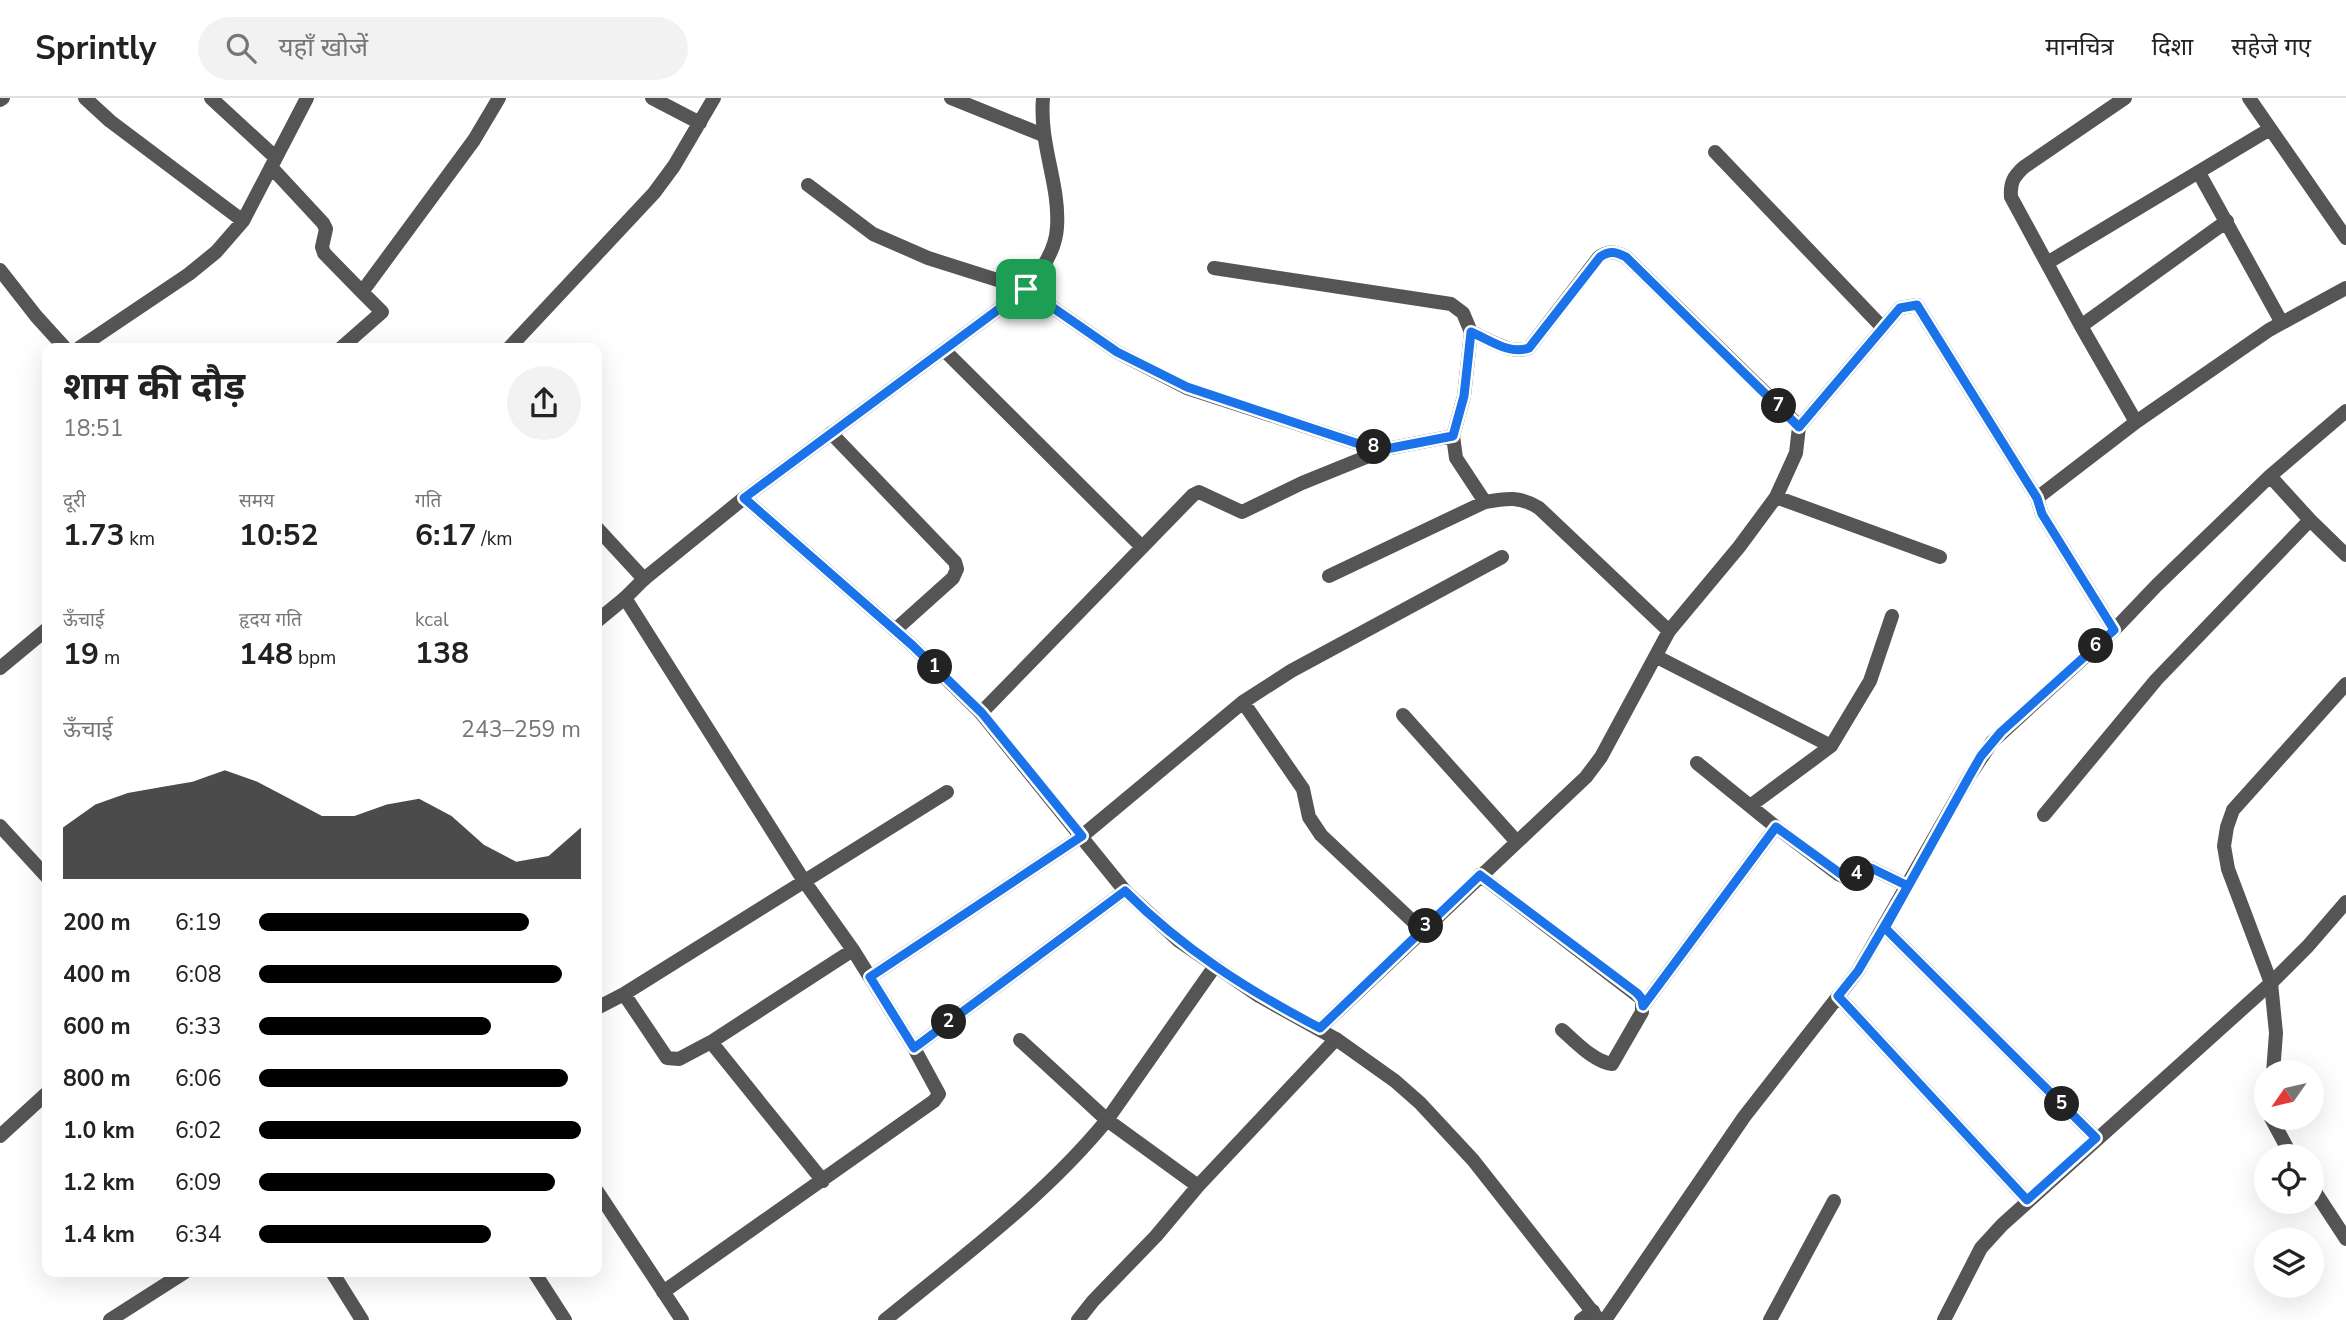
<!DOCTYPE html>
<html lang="hi">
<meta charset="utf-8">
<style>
:root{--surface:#fff;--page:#f2f2f2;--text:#222;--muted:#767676;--line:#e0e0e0;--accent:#000}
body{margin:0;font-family:"Nunito Sans","Noto Sans Devanagari",sans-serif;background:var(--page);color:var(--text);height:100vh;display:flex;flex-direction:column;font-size:26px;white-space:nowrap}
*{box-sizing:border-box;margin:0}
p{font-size:23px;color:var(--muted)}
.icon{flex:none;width:38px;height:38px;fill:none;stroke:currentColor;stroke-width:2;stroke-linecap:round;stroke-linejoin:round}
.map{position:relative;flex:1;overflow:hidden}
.details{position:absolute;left:42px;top:245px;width:560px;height:934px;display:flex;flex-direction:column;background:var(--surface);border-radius:14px;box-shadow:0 7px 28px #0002}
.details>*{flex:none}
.needle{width:46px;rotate:236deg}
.buttons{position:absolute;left:2254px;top:962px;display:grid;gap:14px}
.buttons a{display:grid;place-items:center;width:70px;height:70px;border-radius:50%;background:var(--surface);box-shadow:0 7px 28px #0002;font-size:35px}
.pin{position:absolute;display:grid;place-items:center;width:60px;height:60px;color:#fff;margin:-30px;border-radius:14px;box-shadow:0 4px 10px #0006}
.km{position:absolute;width:35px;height:35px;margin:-18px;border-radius:50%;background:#222;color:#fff;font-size:19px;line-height:35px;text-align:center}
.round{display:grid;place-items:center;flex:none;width:74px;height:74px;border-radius:37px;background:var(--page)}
.head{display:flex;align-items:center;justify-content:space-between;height:119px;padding:0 21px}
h1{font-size:38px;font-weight:700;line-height:52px}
.stats{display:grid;grid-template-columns:repeat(3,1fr);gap:10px;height:119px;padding:7px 21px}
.stats div{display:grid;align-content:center}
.stats b{font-size:30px;font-weight:700}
.stats small{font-size:19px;font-weight:400}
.stats p{font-size:19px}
.chart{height:196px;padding:14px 21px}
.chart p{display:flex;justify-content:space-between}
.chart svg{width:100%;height:126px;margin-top:7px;fill:var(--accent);opacity:.7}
ul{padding:0 21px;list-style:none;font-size:23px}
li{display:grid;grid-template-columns:112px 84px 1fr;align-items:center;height:52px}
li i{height:18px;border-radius:9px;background:var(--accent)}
header{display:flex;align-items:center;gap:42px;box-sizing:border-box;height:98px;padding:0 35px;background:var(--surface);border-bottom:2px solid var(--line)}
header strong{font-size:33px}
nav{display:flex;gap:38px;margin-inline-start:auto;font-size:24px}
.search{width:490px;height:63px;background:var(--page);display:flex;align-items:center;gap:18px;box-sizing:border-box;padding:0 24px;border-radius:38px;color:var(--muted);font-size:26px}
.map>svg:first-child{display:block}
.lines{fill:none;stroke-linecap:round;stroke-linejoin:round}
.minor{stroke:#555;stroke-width:14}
.tertiary{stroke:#555;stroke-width:14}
.route-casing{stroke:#fff;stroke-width:14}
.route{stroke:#1a73e8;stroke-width:9}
</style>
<header>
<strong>Sprintly</strong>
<div class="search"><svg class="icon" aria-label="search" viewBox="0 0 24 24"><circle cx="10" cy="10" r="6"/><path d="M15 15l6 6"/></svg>यहाँ खोजें</div>
<nav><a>मानचित्र</a><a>दिशा</a><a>सहेजे गए</a></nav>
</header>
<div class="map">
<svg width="2346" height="1222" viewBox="0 0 2346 1222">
<rect width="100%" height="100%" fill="#fff"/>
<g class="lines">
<!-- minor -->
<path class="minor" d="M85,0l25,23 133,100
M211,0l64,59
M652,0l48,25
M951,0l92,37
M2125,0l-101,69c-11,10 -14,16 -13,30l70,129 55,96
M2249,0l97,140
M0,2l3,-2
M1715,54l168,176
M271,69l52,56 3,6 -4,18 2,6 38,39
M2199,75l83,150
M808,87l65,49 55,24 98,31 91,63 70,36 169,55 30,6
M2047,165l223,-134
M0,172l36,46 29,32
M2081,228l146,-105
M79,250l110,-74 27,-22 27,-31 64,-123
M341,250l41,-36 -20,-20 112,-152 25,-42
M509,250l145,-155 20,-27 40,-68
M944,252l197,196
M1799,329l101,-119 17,-3 120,193 5,16 72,116
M831,335l124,129 2,7 -4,9 -58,52
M1453,338l3,22 29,44c22,-4 35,-6 54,6l130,123
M2270,378l40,44 36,35
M1776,399l164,60
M2037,400l99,-76 133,-92 77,-42
M597,430l47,51
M1329,478l156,-74
M625,500l179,283 49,69 61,98 25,46 -5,7 -271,191
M1657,559l174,89
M0,570l47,-39
M1243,604l60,87 6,28 12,18 101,95
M981,615l212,-218 6,-3 43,20 60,-29 84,-34 67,-13 11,-40 7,-64 -8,-19 -12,-9 -237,-36
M1403,617l114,127
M1697,665l79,64 62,47 7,3 26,-9 37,18
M1750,708l81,-60 39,-65 22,-65
M2044,717l112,-135 154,-160
M0,728l47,51
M1480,777l162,124v13l-30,52c-18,-2 -37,-23 -50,-34
M1885,830l211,210
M870,879l212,-141 161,-134 48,-31 211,-114
M624,896l43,64 12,1 32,-17 142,-92
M1838,898l189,204
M1643,908l133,-179
M597,910l27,-14 323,-202
M1320,930l266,-251 15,-20 68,-126 70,-84 37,-50 20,-44 3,-26 -5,-6 -168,-164c-10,-5 -17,-7 -27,0l-70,91c-19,7 -39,-8 -58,-16
M1020,942l87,80 91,66
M711,944l112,139
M914,950l211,-157
M2273,975l3,-40 -5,-50 -43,-114 -4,-23 3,-19 6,-17 113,-126
M2271,1020l21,39
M2312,1089l34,52
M597,1093l85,129
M332,1174l30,48
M534,1174l31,48
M110,1222l75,-48
M885,1222c77,-63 159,-123 222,-200l108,-154
M1078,1222l15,-19 63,-65 42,-50 138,-147
M1581,1222l12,-9
M1605,1222l139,-203 114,-146 112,-196 22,-33 122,-112 43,-45 113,-109 76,-65
M1770,1222l64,-119"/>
<!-- tertiary -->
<path class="tertiary" d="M744,400l168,147 69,68 144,178 54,50 80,55 77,43 59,42 25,22 53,57 126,160
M597,523l28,-23 19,-19 100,-81 282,-209c15,-17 30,-39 31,-62 3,-43 -18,-82 -14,-129
M0,1038l47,-43
M1944,1222l37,-72 21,-23 269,-242 37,-37 38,-44"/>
</g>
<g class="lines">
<!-- route casing -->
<g class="route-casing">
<path id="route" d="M1026,191l-282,209 168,147 70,68 100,123 -212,141 44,71 211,-157c58,58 122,99 195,137l160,-153 157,118 5,6 1,7 133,-179 69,50 26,-9 37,18 -50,85 -20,25 189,204 69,-62 -211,-210 85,-153 11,-19 20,-24 113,-102 -72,-116 -5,-16 -120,-193 -17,3 -101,119 -173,-170c-10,-5 -16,-7 -26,0l-71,91c-20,7 -39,-8 -58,-16l-7,64 -11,40 -67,13 -30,-6 -169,-56 -70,-35 -91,-63"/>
</g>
<!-- route -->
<use href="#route" class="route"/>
</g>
</svg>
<div class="buttons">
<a><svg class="needle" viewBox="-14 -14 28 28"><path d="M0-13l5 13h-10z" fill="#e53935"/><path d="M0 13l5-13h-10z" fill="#767676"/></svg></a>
<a><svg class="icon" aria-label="locate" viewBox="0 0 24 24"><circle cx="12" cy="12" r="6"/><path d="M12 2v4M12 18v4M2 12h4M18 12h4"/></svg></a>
<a><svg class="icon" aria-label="layers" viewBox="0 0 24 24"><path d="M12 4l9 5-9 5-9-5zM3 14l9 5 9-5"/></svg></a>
</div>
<div class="pin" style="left:1026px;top:191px;background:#1e9e55"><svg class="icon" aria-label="arrive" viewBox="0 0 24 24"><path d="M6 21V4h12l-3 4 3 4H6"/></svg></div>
<b class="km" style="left:935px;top:569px">1</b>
<b class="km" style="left:949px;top:924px">2</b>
<b class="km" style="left:1426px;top:828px">3</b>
<b class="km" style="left:1857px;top:776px">4</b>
<b class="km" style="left:2062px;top:1006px">5</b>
<b class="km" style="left:2096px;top:548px">6</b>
<b class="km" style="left:1779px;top:308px">7</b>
<b class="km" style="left:1374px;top:349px">8</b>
<section class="details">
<div class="head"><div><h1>शाम की दौड़</h1><p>18:51</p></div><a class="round"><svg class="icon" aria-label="share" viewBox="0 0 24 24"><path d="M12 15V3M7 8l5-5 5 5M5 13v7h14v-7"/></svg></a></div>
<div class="stats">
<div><p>दूरी</p><b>1.73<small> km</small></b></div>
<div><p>समय</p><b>10:52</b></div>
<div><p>गति</p><b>6:17<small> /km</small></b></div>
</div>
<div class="stats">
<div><p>ऊँचाई</p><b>19<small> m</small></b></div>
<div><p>हृदय गति</p><b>148<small> bpm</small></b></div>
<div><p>kcal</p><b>138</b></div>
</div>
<div class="chart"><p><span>ऊँचाई</span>243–259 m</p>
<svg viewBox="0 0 160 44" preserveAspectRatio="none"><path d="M0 44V26L10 18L20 14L30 12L40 10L50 6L60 10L70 16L80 22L90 22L100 18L110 16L120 22L130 32L140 38L150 36L160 26V44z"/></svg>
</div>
<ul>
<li><b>200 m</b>6:19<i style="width:84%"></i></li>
<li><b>400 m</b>6:08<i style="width:94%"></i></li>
<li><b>600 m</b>6:33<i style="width:72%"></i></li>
<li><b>800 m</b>6:06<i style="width:96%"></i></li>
<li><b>1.0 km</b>6:02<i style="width:100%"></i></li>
<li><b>1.2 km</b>6:09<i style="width:92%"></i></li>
<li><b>1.4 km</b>6:34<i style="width:72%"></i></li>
</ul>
</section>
</div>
